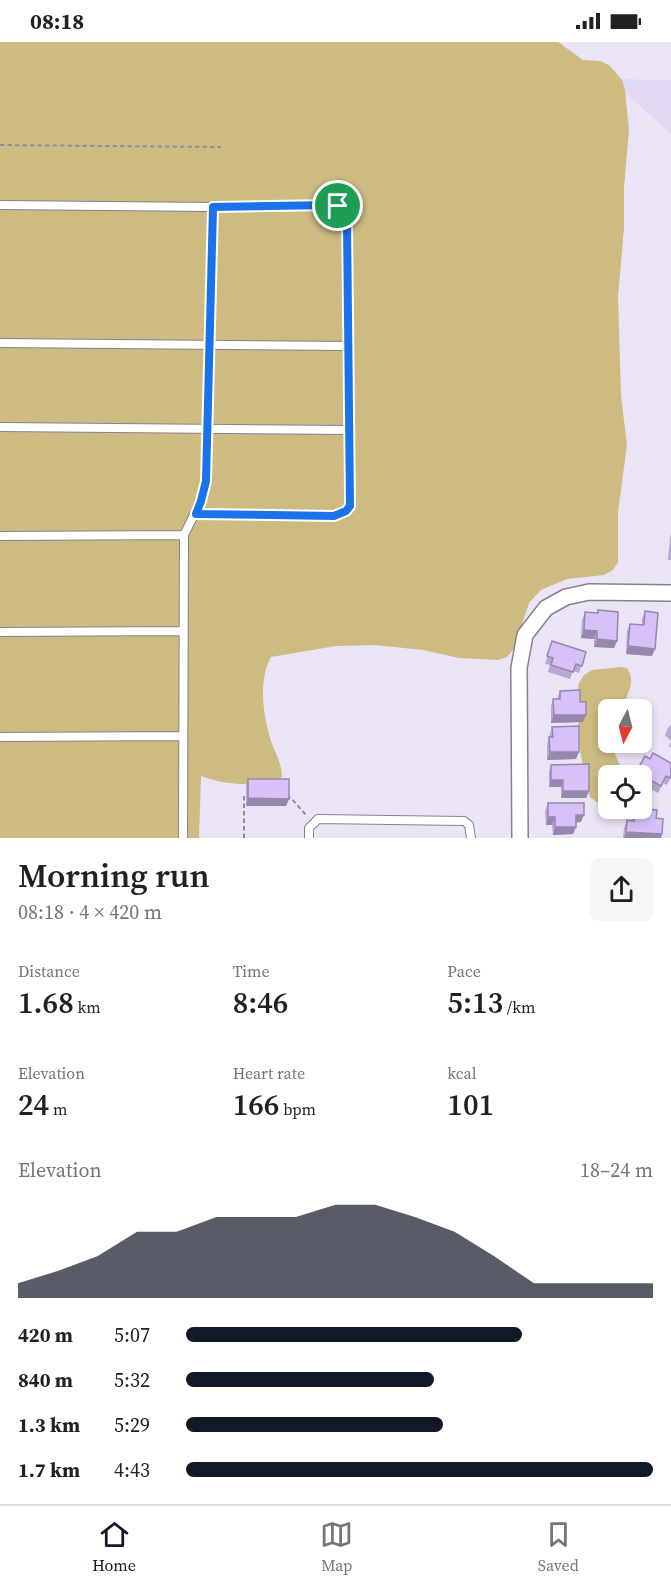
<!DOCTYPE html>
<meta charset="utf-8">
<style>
:root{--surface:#fff;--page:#f6f6f6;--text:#202124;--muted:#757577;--line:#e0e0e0;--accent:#111827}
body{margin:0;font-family:"Source Serif 4",serif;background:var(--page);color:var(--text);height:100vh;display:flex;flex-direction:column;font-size:22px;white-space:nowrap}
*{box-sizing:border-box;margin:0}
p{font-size:20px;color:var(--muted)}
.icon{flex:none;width:33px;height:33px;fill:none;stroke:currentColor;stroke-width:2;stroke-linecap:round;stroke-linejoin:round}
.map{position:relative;height:796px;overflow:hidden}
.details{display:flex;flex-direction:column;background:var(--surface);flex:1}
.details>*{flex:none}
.needle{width:39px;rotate:187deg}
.controls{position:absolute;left:598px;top:657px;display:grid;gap:12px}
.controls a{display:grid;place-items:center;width:54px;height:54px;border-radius:9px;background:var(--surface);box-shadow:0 3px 9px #0003;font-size:30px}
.pin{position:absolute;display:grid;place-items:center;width:51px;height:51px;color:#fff;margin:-26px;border:3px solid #fff;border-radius:50%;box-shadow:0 2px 6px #0007}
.round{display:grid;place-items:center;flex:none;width:63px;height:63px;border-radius:9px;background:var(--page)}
.overview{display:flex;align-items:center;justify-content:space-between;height:102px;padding:0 18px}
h1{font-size:33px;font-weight:600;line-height:45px}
.stats{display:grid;grid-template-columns:repeat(3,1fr);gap:9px;height:102px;padding:6px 18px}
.stats div{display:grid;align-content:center}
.stats b{font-size:30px;font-weight:600}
.stats small{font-size:16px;font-weight:400}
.stats p{font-size:16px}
.chart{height:168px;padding:12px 18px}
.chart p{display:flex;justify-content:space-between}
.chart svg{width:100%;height:108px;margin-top:6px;fill:var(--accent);opacity:.7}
ul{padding:0 18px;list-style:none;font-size:20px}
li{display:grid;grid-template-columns:96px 72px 1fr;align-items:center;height:45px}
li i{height:15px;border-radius:8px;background:var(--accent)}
.status{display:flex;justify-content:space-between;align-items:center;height:42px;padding:0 30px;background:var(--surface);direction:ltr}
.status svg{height:16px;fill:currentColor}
.menu{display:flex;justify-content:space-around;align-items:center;height:84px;border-top:2px solid var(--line);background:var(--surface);font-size:16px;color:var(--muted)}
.menu a{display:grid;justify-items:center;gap:3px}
.menu .active{color:var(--accent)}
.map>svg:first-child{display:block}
.built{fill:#e2d8f2}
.green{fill:#cdbb82}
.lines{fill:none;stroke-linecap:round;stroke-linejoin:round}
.lane-casing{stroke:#878091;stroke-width:10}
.street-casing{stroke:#878091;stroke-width:18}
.path{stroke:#918c9a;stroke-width:2;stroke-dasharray:4.5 3;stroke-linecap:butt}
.lane{stroke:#fff;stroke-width:8}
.street{stroke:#fff;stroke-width:15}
.wall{fill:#b9a6d4}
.shaded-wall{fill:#9687ad}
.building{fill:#d7c1f7;stroke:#9687ad;stroke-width:1.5}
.route-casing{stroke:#fff;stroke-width:12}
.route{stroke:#1a73e8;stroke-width:8}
</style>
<div class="status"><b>08:18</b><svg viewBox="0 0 49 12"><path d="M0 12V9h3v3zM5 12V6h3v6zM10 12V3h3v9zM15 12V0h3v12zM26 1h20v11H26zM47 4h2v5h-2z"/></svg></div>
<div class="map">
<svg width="671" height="796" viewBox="0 0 671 796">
<rect width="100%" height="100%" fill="#ebe4f7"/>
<!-- built -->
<path class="built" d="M610,37l61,1v54z"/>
<!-- green -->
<path class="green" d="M0,0h558l25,18 17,1 9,4 13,15 3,10 4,40 -5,58v40l-6,68 3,100 6,49 -9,67v50l-5,8 -9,5 -37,4 -26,11 -12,13 -15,46 -7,8 -9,3 -39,-2 -36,-8 -48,-5 -39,1 -65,11c-13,23 -8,59 0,84 4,12 11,22 11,36 -22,11 -58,8 -81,-1l-2,62h-199z
M621,625l6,1c11,18 -3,24 -2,41l-16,1v32l7,1 -4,4 12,28 -15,1v26l-11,1 -8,-6 -3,-10 -9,-48 1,-38 -2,-9 2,-9 5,-8 8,-5z"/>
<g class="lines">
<!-- lane casing -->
<g class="lane-casing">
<path id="lane" d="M0,163l213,2 119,-2 6,1 8,9 3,291 -3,5 -12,5 -138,-2
M0,301l349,3
M0,385l350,3
M0,494l184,-1
M0,590l183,-1
M0,695l183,-1
M183,796l1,-303 17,-34 5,-20 7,-274
M309,796v-10l9,-9 146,2 5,4 2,13"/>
</g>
<!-- street casing -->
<g class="street-casing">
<path id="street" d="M520,796l-1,-170 6,-33 21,-27 20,-11 23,-5 82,1"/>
</g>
<!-- path -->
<path class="path" d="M0,103l221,2
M286,755l5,1 15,17
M244,796v-41h2"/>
<!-- lane -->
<use href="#lane" class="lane"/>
<!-- street -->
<use href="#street" class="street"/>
</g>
<!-- wall -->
<path class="wall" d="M671,492v26h-3l2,-22z
M598,568l19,31 -3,7 -20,-1v-8l-13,-1 1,-18 3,-8 12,1z
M645,569l7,45 -26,-2 1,-23 3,-7h12v-5z
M552,599l34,11 -7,21 -6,-2 -3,8 -22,-7 2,-7 -5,-1z
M560,649l20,11 6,13 -3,7 -32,1v-17l2,-7h4z
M671,682v24l-2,-2 2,-5 -6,-6 3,-7z
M552,685l24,32 -29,1v-16z
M645,714l26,21 -4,8 -4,-2 -5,10 -16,-9v-8h-7z
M551,723l38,26 -3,7h-25v-11h-12v-15z
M248,737l41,20 -3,7h-40v-20z
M548,761l33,19h-5v5l-3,7 -20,1 -1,-10h-6l-1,-14z
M635,766l21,10 6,16 -1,4h-38l1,-10 3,-8 5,1v-5z"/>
<!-- shaded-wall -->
<path class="shaded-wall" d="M584,588l13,1 -3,8 -13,-1z
M597,597l20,2 -3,7 -20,-1z
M628,604l27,3 -3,7 -26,-2z
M554,673h32l-3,7 -32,1z
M550,710h29l-3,7 -29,1z
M551,738h12l-2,7h-12z
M563,749h26l-3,7h-25z
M248,756l41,1 -3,7h-40z
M576,773h8l-3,7 -8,1z
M548,775h7l-3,8h-6z
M555,785h21l-3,7 -20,1z
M626,790l36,2 -1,4h-37z"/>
<!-- building -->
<path class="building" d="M598,568l20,2 -1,29 -20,-2v-8l-13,-1 1,-18 13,1z
M645,569l13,2 -3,36 -27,-3 2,-22 14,1z
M552,599l34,11 -4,14 -6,-2 -3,8 -22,-7 2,-7 -6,-2z
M580,648v12h6v13h-32l-1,-16h7v-8z
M579,684v26h-29l-1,-15h4l-1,-10z
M653,711l18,10v12l-1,3 -4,-2 -5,10 -25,-14 9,-16 5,3z
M589,722v27h-26v-11h-12v-15z
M248,737h41v20l-41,-1z
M548,761h36v12h-8v12h-21v-10h-7z
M635,766l22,2 -1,8 7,1 -1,15 -36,-2 1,-12 7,1z"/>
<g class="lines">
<!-- route casing -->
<g class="route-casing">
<path id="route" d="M332,163l11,5 4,11 3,285 -4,5 -12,5 -138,-2 5,-13 5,-20 7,-274z"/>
</g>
<!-- route -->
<use href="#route" class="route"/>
</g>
</svg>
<div class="controls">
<a><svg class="needle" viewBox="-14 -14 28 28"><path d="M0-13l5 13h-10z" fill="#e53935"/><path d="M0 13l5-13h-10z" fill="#757577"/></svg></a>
<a><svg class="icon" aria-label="locate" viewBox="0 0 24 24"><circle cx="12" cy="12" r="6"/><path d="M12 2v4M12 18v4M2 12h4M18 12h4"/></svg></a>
</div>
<div class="pin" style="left:338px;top:164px;background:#1e9e55"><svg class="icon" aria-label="arrive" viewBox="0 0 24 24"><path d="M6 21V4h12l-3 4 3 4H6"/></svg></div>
</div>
<section class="details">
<div class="overview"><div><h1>Morning run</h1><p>08:18 · 4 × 420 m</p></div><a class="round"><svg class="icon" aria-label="share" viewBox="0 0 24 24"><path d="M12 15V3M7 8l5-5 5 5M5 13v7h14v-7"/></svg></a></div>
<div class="stats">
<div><p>Distance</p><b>1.68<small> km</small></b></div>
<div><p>Time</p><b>8:46</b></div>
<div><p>Pace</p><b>5:13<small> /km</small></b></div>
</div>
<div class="stats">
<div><p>Elevation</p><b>24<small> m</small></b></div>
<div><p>Heart rate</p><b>166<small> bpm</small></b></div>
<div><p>kcal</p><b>101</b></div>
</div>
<div class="chart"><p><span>Elevation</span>18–24 m</p>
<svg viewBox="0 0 160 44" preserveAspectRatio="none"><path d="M0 44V38L10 33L20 27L30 17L40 17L50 11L60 11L70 11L80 6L90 6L100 11L110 17L120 27L130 38L140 38L150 38L160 38V44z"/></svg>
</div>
<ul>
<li><b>420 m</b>5:07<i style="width:72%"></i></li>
<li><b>840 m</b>5:32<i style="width:53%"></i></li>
<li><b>1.3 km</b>5:29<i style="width:55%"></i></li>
<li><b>1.7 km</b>4:43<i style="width:100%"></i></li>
</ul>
</section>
<nav class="menu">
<a class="active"><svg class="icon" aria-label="home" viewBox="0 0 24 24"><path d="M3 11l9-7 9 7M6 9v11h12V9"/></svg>Home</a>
<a><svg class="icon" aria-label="map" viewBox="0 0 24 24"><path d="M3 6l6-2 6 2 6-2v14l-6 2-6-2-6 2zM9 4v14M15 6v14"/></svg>Map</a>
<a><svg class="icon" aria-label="saved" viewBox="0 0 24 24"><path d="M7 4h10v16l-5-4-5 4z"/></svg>Saved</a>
</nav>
